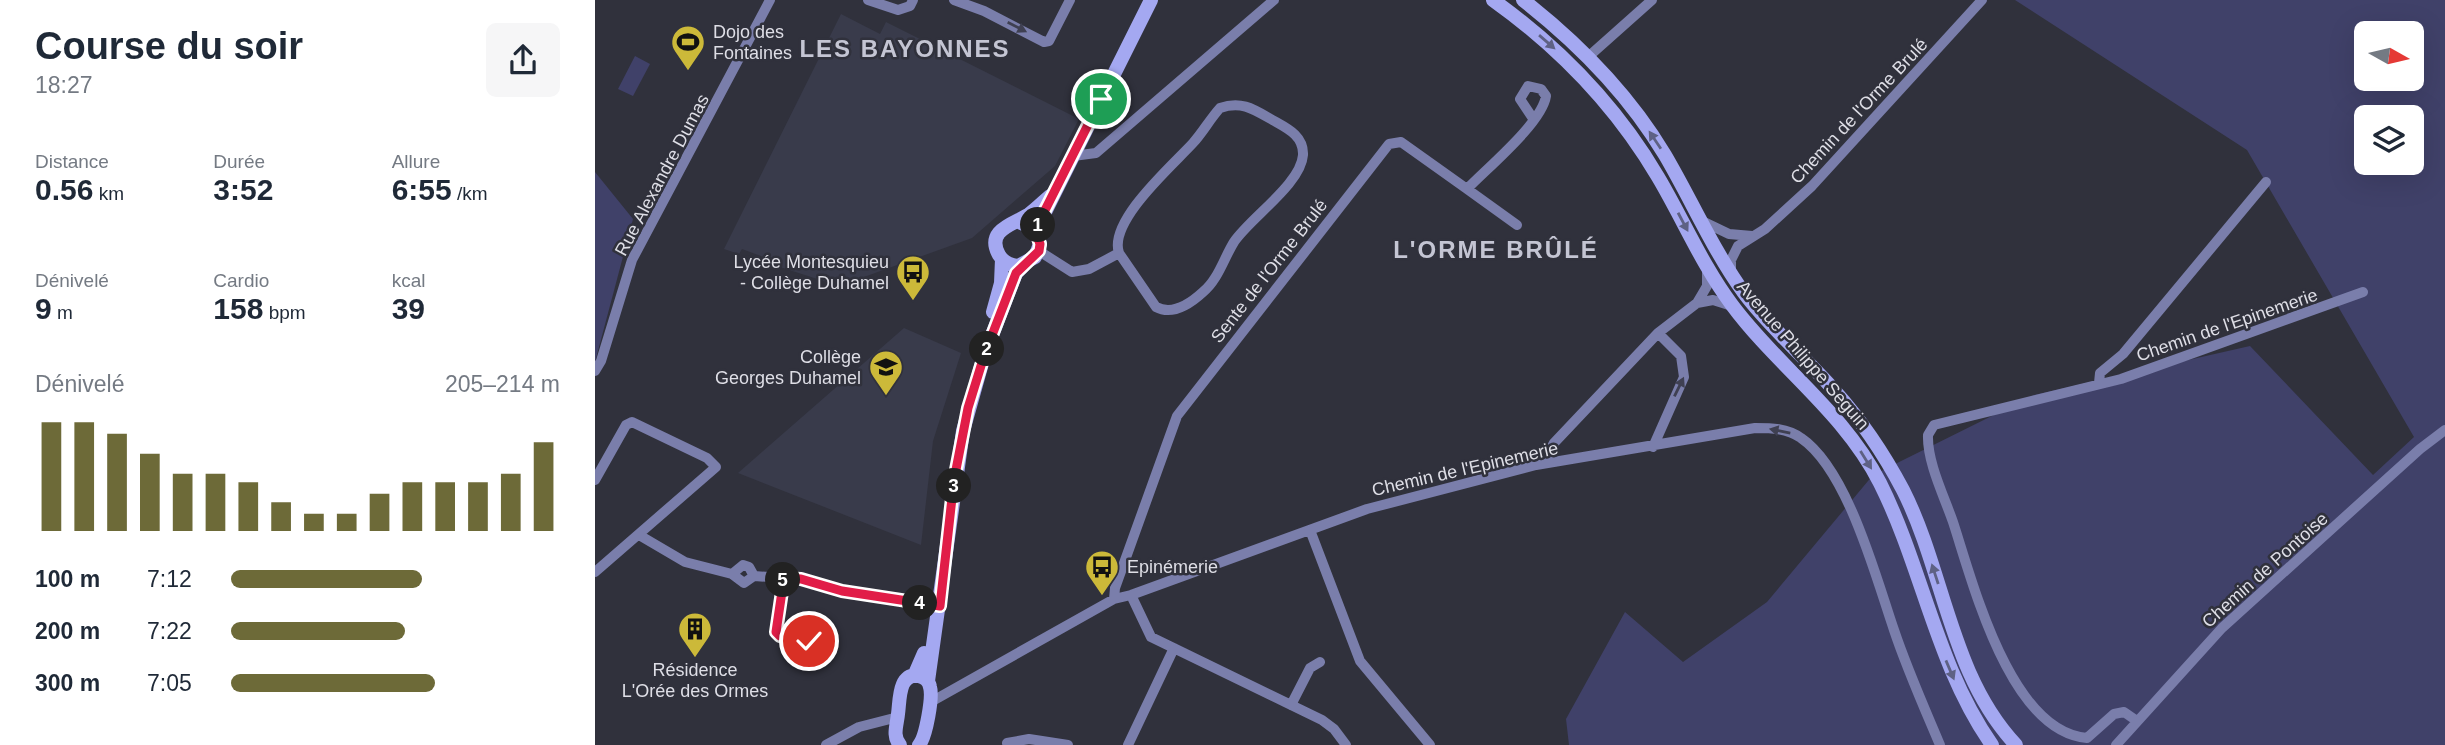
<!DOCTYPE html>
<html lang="fr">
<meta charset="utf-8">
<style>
:root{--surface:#fff;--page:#f6f6f7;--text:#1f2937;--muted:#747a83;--accent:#6d6a38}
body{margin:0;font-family:Arial,sans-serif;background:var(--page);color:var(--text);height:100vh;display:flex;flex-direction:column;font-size:26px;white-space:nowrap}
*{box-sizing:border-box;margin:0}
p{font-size:23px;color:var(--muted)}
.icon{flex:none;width:38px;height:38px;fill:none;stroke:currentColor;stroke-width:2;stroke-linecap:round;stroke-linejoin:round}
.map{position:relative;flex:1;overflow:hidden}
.sheet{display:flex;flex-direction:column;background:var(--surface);width:595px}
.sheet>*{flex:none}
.needle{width:46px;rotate:98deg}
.fabs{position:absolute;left:1759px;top:21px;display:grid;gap:14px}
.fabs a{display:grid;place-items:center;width:70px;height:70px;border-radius:10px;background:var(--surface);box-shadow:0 7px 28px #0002;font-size:35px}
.pin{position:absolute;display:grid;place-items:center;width:60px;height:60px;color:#fff;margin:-30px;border:4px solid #fff;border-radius:50%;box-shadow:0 2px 7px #0007}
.km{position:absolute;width:35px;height:35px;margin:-18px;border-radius:50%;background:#222;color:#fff;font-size:19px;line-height:35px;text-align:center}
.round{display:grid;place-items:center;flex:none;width:74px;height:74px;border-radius:10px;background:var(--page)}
.head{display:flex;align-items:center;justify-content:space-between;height:119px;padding:0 35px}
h1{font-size:38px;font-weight:700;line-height:52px}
.figures{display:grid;grid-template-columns:repeat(3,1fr);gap:10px;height:119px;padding:7px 35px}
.figures div{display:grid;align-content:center}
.figures b{font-size:30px;font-weight:700}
.figures small{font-size:19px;font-weight:400}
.figures p{font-size:19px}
.chart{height:196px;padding:14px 35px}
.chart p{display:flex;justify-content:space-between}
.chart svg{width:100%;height:126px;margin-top:7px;stroke:var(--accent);stroke-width:6}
ul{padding:0 35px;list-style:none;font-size:23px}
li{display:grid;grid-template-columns:112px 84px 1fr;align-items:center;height:52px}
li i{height:18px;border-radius:9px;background:var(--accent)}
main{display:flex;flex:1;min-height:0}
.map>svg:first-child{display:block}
.built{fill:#393b4b}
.green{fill:#404169;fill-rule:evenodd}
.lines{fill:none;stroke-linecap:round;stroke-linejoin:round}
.street{stroke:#7a7eab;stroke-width:10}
.secondary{stroke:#a4a8f1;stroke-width:14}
.oneway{fill:#3f4052}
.oneway2{fill:#5e6184}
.route-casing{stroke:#fff;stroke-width:14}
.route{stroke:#e11d48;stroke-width:9}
.labels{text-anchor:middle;stroke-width:5;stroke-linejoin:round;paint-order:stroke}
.poi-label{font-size:18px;fill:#dedee6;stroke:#30313c;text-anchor:start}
.street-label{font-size:18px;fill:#dedee6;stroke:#30313c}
.district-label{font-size:24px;font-weight:bold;letter-spacing:2px;fill:#c4c5d3;stroke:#30313c}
</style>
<main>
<section class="sheet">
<div class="head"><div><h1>Course du soir</h1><p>18:27</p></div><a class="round"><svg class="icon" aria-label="share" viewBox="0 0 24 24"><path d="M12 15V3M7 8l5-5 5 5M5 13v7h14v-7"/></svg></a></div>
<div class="figures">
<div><p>Distance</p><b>0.56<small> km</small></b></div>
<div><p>Durée</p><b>3:52</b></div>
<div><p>Allure</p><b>6:55<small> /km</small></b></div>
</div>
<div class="figures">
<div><p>Dénivelé</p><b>9<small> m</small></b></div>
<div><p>Cardio</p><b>158<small> bpm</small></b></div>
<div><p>kcal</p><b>39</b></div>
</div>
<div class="chart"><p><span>Dénivelé</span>205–214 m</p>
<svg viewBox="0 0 160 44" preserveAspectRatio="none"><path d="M5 44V6M15 44V6M25 44V10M35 44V17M45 44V24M55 44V24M65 44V27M75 44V34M85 44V38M95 44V38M105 44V31M115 44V27M125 44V27M135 44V27M145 44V24M155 44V13"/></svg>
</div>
<ul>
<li><b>100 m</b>7:12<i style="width:58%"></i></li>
<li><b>200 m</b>7:22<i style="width:53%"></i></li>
<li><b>300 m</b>7:05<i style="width:62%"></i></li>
</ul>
</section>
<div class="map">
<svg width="1850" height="745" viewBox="0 0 1850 745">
<rect width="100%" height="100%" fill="#30313c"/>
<!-- built -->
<path class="built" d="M246,14l39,20 6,-12 193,97 -24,47 -83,72 -133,48 -62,-20v-4l-35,-13 -3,5 -15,-5z
M309,328l57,25 -28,88 -12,104 -183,-72z"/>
<!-- green -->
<path class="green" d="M1420,0h430v745h-876l-3,-26 59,-107 58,50 84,-60 106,-127 161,-80 216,-49 123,129 41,-38 -167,-287zM1771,33h45v46h-45zM1771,117h45v46h-45z
M40,56l15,8 -17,32 -15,-7z
M0,172l38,47 -38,143z"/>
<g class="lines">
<!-- street -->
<path class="street" d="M273,0l30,10 12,-4 3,-6
M359,0l30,11 60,31 5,-1 21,-41
M993,57l64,-57
M478,156l23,-3 178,-153
M872,189l50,36
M1109,222l25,12 23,2
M444,251l33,21 17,-3 30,-16c-11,-32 54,-88 74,-110 10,-11 17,-24 27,-35 20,-7 32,0 49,10 15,9 35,16 34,37 -2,29 -53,63 -69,87 -10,16 -16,38 -31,50 -13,12 -30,24 -47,15l-37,-54
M1136,272v-12l7,-14 27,-17 47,-43 170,-186
M1102,303l16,-3 19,6
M0,371l6,-10 31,-101 138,-260
M1504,383l1,-10 23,-19 143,-172
M1058,447l31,-70 -3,-21 -23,-23
M956,462l-3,-8 6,-11 104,-110 39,-30 10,-17v-16
M0,480l31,-55 6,-3 75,36 9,9 -121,105
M715,530l50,131 70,84
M44,535l46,27 47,12
M159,576l-5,-9 -6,-2 -11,9 12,9 10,-7 47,3 41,12 98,15
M189,578l-8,55 4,3 29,5
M536,595l20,42 171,83 12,9 12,16
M519,599l1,-11 62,-172 212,-272 12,-2 66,47c20,-21 75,-66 79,-93l-5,-7 -13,-3 -8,13 14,21
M334,703l185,-104 17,-4 236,-86 169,-44 219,-37c16,0 32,0 46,10 47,32 75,140 93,192 13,39 30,77 46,115
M696,705l19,-37 10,-6
M1542,721l-13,-9 -10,2 -27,24c-77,-6 -114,-155 -134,-216 -9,-26 -26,-60 -25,-87l6,-10 187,-46 242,-87
M412,743l22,-4 39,6
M231,745l33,-18 39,-10
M533,745l46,-97
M1521,745l106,-117 198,-179 25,-19"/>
<!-- secondary -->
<path class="secondary" d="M898,0c67,48 123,106 165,177 25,42 44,88 74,128 46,62 112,107 148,178 43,86 56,182 112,262
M928,0c55,43 106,95 142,155 27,46 48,95 79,138 26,35 61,64 90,97 28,31 50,64 69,100 42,83 47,185 113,255
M422,221l19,9 4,14 -5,13 -17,9c-8,-1 -15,-4 -19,-11 -14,-25 15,-31 29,-40 8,-6 15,-13 22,-19
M441,230l115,-230
M398,312l8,-29 1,-24
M319,676l10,-23
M333,681l35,-250 21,-75 32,-83 8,-8
M305,745c-8,-9 -3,-20 -2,-31 2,-13 0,-42 21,-38 5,1 10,5 11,11 3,10 -4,50 -11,58"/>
</g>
<!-- one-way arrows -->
<defs><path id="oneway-solid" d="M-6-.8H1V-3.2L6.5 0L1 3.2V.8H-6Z" transform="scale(1.75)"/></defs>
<g class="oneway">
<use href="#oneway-solid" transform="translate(422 27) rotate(27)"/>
<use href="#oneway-solid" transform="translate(1084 387) rotate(-64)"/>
<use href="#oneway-solid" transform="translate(1185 431) rotate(-169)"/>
</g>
<g class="oneway2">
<use href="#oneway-solid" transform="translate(952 42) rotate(41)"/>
<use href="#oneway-solid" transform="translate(1060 140) rotate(-124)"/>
<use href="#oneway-solid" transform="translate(1088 222) rotate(62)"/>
<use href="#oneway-solid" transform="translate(1271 460) rotate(58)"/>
<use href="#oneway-solid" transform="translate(1340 574) rotate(-108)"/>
<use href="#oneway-solid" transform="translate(1355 670) rotate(67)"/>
</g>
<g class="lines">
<!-- route casing -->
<g class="route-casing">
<path id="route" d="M214,641l-29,-5 -4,-4 8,-54 17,1 41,12 98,15 14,-126 14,-72 16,-52 32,-83 23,-22 1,-7 -5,-14 66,-131"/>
</g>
<!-- route -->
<use href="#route" class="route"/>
</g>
<!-- icons -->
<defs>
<g id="stadium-pin" transform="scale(1.75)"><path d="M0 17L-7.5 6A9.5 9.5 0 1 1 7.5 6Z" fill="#ccb939" stroke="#30313c"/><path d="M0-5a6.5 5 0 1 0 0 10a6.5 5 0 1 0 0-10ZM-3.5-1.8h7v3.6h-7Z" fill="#111"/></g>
<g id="bus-pin" transform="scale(1.75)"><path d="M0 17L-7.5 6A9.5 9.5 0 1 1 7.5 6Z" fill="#ccb939" stroke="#30313c"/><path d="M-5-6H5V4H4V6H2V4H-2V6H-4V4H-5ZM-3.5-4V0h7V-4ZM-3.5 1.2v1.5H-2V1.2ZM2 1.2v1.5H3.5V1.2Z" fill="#111"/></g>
<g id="school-pin" transform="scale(1.75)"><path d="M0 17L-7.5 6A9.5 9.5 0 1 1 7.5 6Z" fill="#ccb939" stroke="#30313c"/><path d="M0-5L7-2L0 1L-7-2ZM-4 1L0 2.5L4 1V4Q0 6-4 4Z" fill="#111"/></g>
<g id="building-pin" transform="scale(1.75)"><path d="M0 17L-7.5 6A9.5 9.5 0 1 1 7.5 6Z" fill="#ccb939" stroke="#30313c"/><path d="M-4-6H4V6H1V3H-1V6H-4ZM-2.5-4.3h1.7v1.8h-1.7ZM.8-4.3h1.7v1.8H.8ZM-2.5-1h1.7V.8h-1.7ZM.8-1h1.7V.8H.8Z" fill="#111"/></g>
</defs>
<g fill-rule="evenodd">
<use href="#stadium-pin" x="93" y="42"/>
<use href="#bus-pin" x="318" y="272"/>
<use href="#school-pin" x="291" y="367"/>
<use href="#bus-pin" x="507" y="567"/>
<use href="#building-pin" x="100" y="629"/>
</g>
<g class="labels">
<!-- poi labels -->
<g class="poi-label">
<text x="118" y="38">Dojo des<tspan x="118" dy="21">Fontaines</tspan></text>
<text x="294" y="268" text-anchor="end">Lycée Montesquieu<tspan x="294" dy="21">- Collège Duhamel</tspan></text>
<text x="266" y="363" text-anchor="end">Collège<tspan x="266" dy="21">Georges Duhamel</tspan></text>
<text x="532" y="573">Epinémerie</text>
<text x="100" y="676" text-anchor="middle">Résidence<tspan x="100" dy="21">L'Orée des Ormes</tspan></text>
</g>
<!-- street labels -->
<g class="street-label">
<text transform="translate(1264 111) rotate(-47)" y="6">Chemin de l'Orme Brulé</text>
<text transform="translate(67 175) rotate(-62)" y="6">Rue Alexandre Dumas</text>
<text transform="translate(674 271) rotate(-52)" y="6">Sente de l'Orme Brulé</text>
<text transform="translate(1632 325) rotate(-19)" y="6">Chemin de l'Epinemerie</text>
<text transform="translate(1208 355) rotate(49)" y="6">Avenue Philippe Seguin</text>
<text transform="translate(870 469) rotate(-13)" y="6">Chemin de l'Epinemerie</text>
<text transform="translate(1670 570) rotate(-42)" y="6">Chemin de Pontoise</text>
</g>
<!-- district labels -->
<g class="district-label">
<text x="310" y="57">LES BAYONNES</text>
<text x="901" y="258">L'ORME BRÛLÉ</text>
</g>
</g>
</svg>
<div class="fabs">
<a><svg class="needle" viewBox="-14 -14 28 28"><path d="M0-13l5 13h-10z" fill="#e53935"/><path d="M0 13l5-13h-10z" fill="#747a83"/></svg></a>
<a><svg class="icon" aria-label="layers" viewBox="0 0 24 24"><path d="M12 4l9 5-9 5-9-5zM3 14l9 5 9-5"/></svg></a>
</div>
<div class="pin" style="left:506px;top:99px;background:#1e9e55"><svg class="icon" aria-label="arrive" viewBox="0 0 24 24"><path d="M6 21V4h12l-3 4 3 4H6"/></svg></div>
<div class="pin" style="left:214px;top:641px;background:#d93025"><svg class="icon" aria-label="check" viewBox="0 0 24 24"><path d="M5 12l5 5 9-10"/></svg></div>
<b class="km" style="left:443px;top:225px">1</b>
<b class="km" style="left:392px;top:349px">2</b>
<b class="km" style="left:359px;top:486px">3</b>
<b class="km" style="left:325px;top:603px">4</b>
<b class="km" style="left:188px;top:580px">5</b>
</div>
</main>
